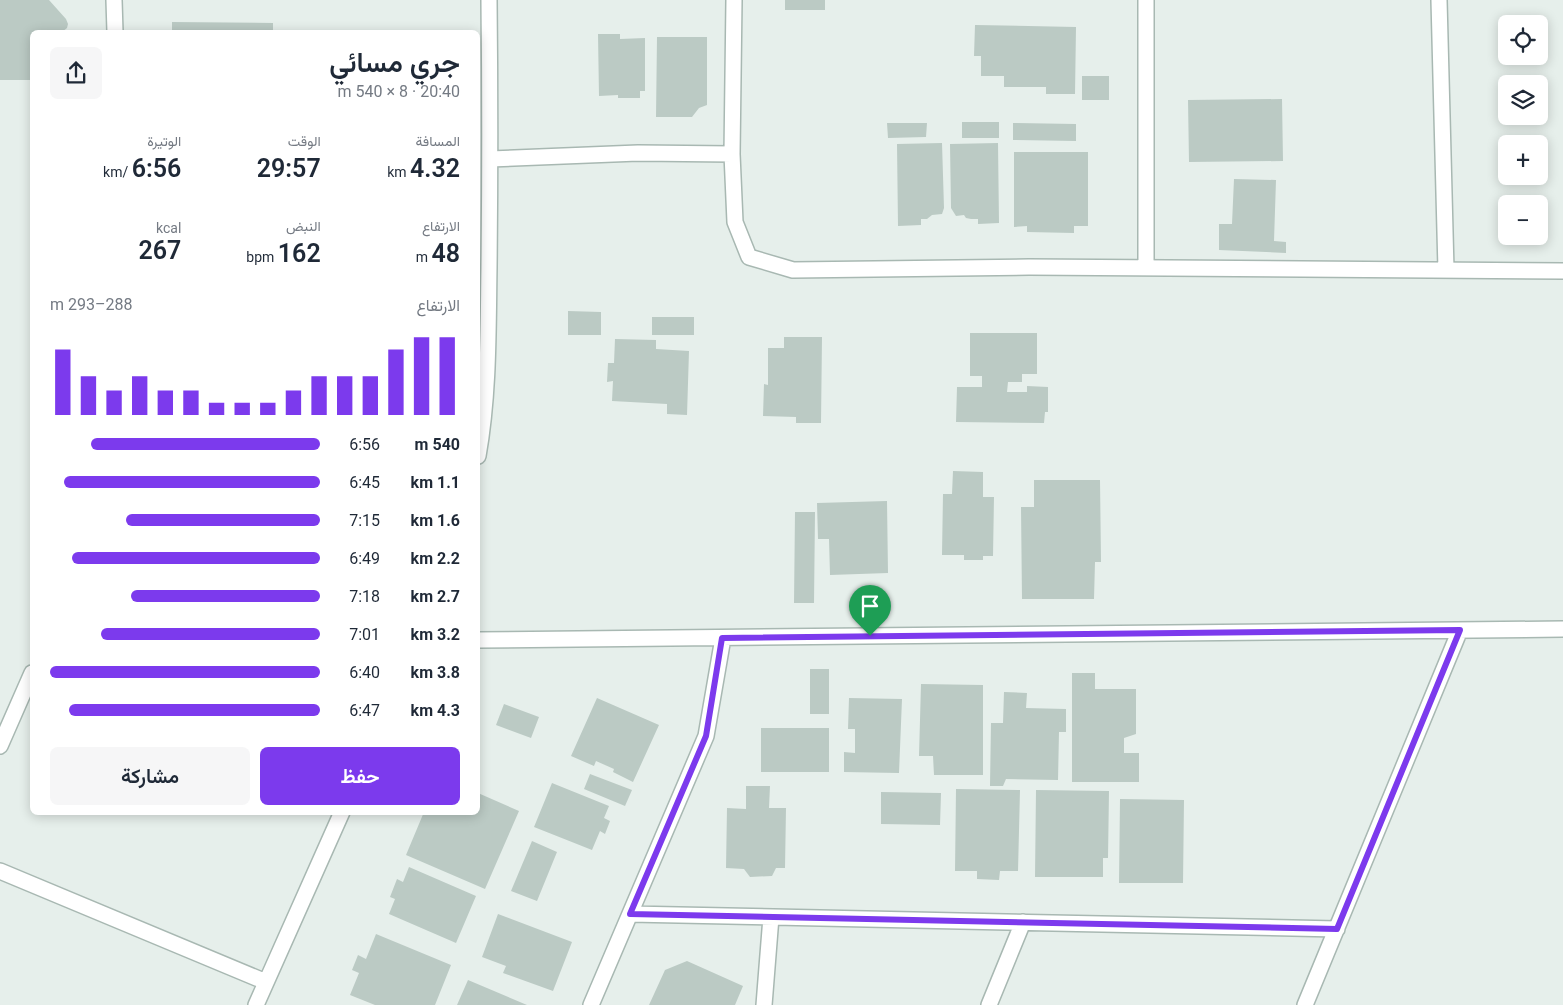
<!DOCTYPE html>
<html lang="ar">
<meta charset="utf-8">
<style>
:root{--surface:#fff;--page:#f6f6f7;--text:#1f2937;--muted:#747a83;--accent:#7c3aed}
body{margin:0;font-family:Roboto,Vazirmatn,sans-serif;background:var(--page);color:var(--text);direction:rtl;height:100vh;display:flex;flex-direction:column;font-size:19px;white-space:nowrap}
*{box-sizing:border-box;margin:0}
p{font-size:16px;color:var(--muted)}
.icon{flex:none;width:28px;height:28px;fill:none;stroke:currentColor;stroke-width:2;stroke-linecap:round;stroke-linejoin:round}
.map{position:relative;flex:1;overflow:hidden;direction:ltr}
.side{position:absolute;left:30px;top:30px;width:450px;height:785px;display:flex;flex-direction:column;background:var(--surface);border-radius:8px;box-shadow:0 2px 12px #0003;direction:rtl}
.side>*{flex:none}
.controls{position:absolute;left:1498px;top:15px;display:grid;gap:10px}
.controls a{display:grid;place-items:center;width:50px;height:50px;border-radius:8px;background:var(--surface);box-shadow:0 2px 12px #0003;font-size:25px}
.pin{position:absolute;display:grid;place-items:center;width:42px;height:42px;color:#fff;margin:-51px -21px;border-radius:50% 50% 50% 0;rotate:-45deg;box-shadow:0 0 5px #0007}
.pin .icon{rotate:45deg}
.round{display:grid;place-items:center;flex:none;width:52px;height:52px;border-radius:8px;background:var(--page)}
.headline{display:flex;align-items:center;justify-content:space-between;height:85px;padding:0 20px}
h1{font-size:28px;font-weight:600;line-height:38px}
.metrics{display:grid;grid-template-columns:repeat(3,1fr);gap:8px;height:85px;padding:5px 20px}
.metrics div{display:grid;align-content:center}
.metrics b{font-size:25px;font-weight:600}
.metrics small{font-size:14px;font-weight:400}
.metrics p{font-size:14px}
.chart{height:140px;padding:10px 20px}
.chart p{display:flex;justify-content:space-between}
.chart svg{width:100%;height:90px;margin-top:5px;stroke:var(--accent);stroke-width:6}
.cta{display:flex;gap:10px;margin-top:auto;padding:10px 20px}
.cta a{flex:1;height:58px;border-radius:8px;background:var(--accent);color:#fff;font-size:20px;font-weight:600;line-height:58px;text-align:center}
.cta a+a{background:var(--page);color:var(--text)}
ul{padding:0 20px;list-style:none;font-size:16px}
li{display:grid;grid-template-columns:80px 60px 1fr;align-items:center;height:38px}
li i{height:12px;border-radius:6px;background:var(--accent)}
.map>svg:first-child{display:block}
.building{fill:#bbcac4}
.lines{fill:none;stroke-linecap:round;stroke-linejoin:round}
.minor-casing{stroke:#a8b8b2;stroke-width:18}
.minor{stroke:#fff;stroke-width:15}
.route-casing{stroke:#fff;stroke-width:10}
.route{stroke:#7c3aed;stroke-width:6}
</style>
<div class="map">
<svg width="1563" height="1005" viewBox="0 0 1563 1005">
<rect width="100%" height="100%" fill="#e6efeb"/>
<!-- building -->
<path class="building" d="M0,0h49l17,19 2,5 -1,4 -5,4h-30v48h-32z
M785,0h40v10h-40z
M172,22l101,1v9h-101z
M975,25l101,2 -1,67h-29v-7h-42v-11h-23v-20h-7z
M598,34h22v5l25,-1v53h-5v7h-22v-3l-19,1z
M657,37h50v68l-8,3 -7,9h-36z
M1082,76h27v24h-27z
M1282,99l1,62 -94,1 -1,-62z
M962,122h37v16h-37z
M887,123h40l-1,14 -38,1z
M1013,123l63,1v17l-63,-1z
M942,143l2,65 -2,6 -10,1 -5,4h-6v6l-23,1 -1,-82z
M998,143l1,80 -21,1v-5h-7l-5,-1 -2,-3 -8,1 -5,-8 -1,-64z
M1014,152h74v74h-14v7l-47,-1v-6l-13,1z
M1234,179l42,1 -2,61 12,1v11l-67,-3v-26h13z
M568,311l33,1v23h-33z
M652,317h42v18h-42z
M970,333h67v41h-15v8h-14l-1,10h20v-6l21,1v25h-3l-1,11 -88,-1 1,-35h25v-11h-12z
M784,337h38l-1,86h-25v-6l-33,-1 1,-32 4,1v-37h16z
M615,339l41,1v9l33,2 -2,64 -20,-1v-10l-55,-3 1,-20 -6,1 1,-19h6z
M953,471l30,1v25h11l-1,59h-10v4h-19v-5h-22l1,-61h9z
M1034,480h66l1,82h-6l-1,37h-72l-1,-92h13z
M887,501l1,72 -58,2 -1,-36h-11l-1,-36z
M795,512h20l-1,91h-20z
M810,669h19v45h-19z
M1072,673h23v16h41v45l-12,4v15h15v29h-67z
M921,684l62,1v90h-49l-1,-19h-14z
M1004,692l23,1 -1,15 40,1v23h-7l-1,48 -52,-1 -3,7h-13l1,-63h12z
M597,698l62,27 -26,57 -20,-10 1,-3 -18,-8 -2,5 -23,-10z
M849,698l53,1 -3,74 -55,-1v-20l11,1v-24h-7z
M504,704l35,13 -8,21 -35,-13z
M761,728h68v44h-68z
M590,774l42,16 -7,16 -41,-17z
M552,783l57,23 -5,12 6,3 -5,13 -5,-3 -8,19 -58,-23z
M746,786h24l-1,22h17l-1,60h-9l-4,8 -22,1 -6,-8 -18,-1 1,-60 19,1z
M956,789l64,1 -2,81h-18l-1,9 -22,-1v-8h-22z
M1036,790l73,1 -1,67h-5v19h-68z
M881,792l60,1 -1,32 -59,-1z
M478,793l41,18 -34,78 -79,-34 18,-43h54z
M1120,799l64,1 -1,83h-64z
M532,841l25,11 -20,49 -26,-10z
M409,867l67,29 -20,47 -67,-29 6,-15 -5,-2 7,-18 6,3z
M498,914l74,28 -19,49 -50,-18 3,-7 -24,-9z
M376,934l75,31 -16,40h-60l-25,-10 9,-22 -7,-3 6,-15 8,4z
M687,961l56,25 -8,19h-86l16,-35z
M468,980l59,25h-70z"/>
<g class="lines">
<!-- minor casing -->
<g class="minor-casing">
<path id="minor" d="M114,0l1,32
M1439,0l7,270
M732,154l2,-154
M490,159l148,-6 94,1 3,68 14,35 44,13 236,-3 534,4
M1146,268v-268
M478,456c11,-62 10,-126 11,-189 1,-89 1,-178 0,-267
M478,640l1085,-11
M0,746l32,-73
M0,871l266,111
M630,914l707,15
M256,1005l86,-193
M591,1005l115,-269 17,-98
M764,1005l7,-88
M989,1005l34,-83
M1305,1005l155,-375"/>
</g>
<!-- minor -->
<use href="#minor" class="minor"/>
</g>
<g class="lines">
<!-- route casing -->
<g class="route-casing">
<path id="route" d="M1460,630l-123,299 -707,-15 76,-178 16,-98z"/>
</g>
<!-- route -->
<use href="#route" class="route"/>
</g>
</svg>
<div class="controls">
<a><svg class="icon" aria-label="locate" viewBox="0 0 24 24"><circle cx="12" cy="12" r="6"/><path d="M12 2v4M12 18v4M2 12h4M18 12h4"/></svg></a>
<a><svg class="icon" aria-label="layers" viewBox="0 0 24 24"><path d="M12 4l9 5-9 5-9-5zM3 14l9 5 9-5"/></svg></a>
<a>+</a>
<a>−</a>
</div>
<div class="pin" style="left:870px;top:636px;background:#1e9e55"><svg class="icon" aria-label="arrive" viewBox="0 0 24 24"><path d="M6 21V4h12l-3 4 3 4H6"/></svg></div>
<section class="side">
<div class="headline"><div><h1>جري مسائي</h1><p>20:40 · 8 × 540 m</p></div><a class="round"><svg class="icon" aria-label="share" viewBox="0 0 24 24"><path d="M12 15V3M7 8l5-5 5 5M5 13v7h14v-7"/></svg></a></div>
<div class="metrics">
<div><p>المسافة</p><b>4.32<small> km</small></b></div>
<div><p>الوقت</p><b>29:57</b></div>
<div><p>الوتيرة</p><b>6:56<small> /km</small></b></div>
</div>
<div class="metrics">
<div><p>الارتفاع</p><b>48<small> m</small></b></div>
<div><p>النبض</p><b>162<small> bpm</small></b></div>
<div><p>kcal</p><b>267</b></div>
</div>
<div class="chart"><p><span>الارتفاع</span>288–293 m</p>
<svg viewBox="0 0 160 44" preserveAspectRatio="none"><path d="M5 44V12M15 44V25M25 44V32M35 44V25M45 44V32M55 44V32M65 44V38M75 44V38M85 44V38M95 44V32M105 44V25M115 44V25M125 44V25M135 44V12M145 44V6M155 44V6"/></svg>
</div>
<ul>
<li><b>540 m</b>6:56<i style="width:85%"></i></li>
<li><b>1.1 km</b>6:45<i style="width:95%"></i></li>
<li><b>1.6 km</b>7:15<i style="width:72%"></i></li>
<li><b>2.2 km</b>6:49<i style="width:92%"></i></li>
<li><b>2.7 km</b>7:18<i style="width:70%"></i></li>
<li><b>3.2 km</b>7:01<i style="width:81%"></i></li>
<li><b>3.8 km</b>6:40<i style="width:100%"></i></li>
<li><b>4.3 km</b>6:47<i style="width:93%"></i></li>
</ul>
<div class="cta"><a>حفظ</a><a>مشاركة</a></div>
</section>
</div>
